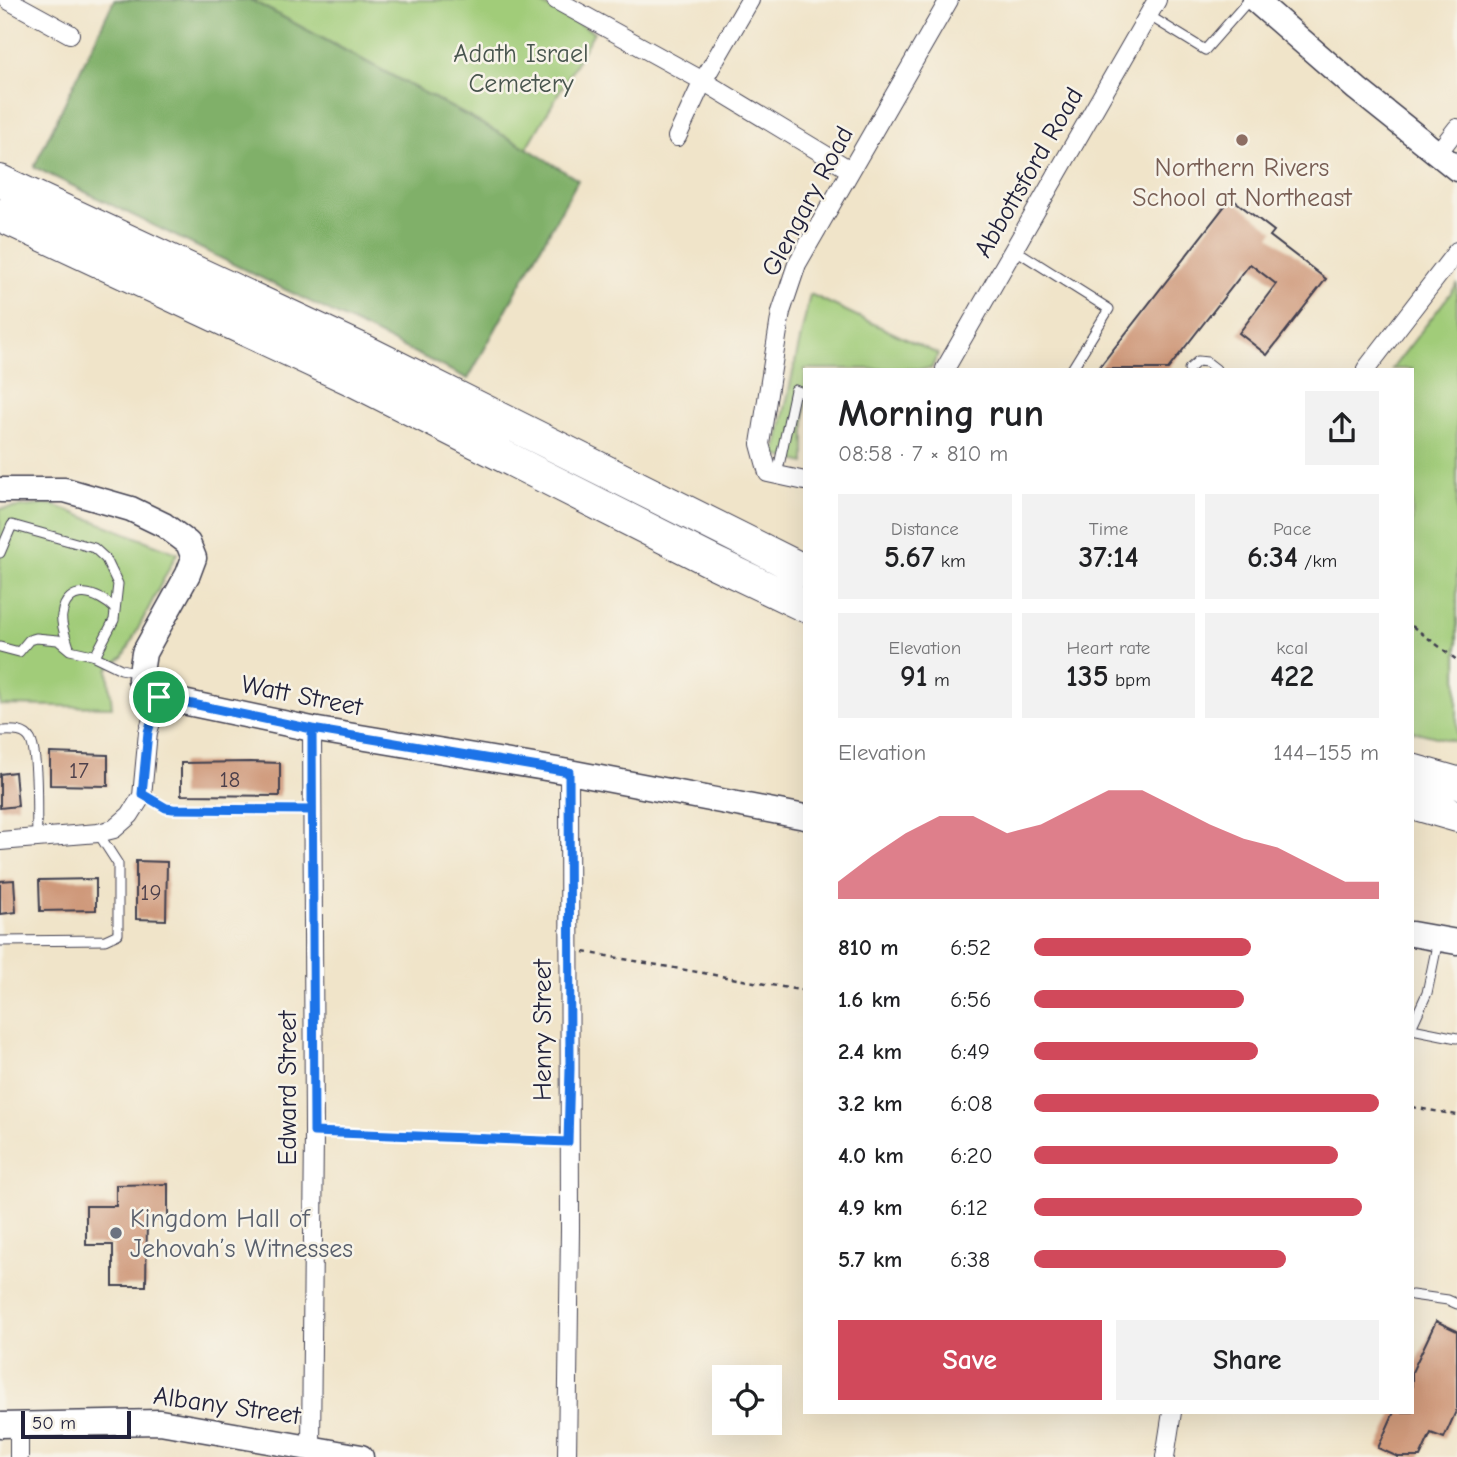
<!DOCTYPE html>
<meta charset="utf-8">
<style>
:root{--surface:#fff;--page:#f2f2f2;--text:#202124;--muted:#757577;--accent:#d1495b}
body{margin:0;font-family:"Comic Neue",sans-serif;background:var(--page);color:var(--text);height:100vh;display:flex;flex-direction:column;font-size:26px;white-space:nowrap}
*{box-sizing:border-box;margin:0}
p{font-size:23px;color:var(--muted)}
.icon{flex:none;width:38px;height:38px;fill:none;stroke:currentColor;stroke-width:2;stroke-linecap:round;stroke-linejoin:round}
.map{position:relative;flex:1;overflow:hidden}
.details{position:absolute;left:803px;top:368px;width:611px;height:1046px;display:flex;flex-direction:column;background:var(--surface);border-radius:0px;box-shadow:0 7px 28px #0002}
.details>*{flex:none}
.buttons{position:absolute;left:712px;top:1365px;display:grid;gap:14px}
.buttons a{display:grid;place-items:center;width:70px;height:70px;border-radius:0px;background:var(--surface);box-shadow:0 7px 28px #0002;font-size:35px}
.scale{position:absolute;left:21px;bottom:18px;width:110px;box-sizing:border-box;padding-left:7px;border:4px solid #22223b;border-top:0;font-size:19px;line-height:24px;white-space:nowrap;color:#22223b;-webkit-text-stroke:5px #f7f3e8;paint-order:stroke}
.pin{position:absolute;display:grid;place-items:center;width:60px;height:60px;color:#fff;margin:-30px;border:4px solid #fff;border-radius:50%;box-shadow:0 2px 7px #0007}
.round{display:grid;place-items:center;flex:none;width:74px;height:74px;border-radius:0px;background:var(--page)}
.summary{display:flex;align-items:center;justify-content:space-between;height:119px;padding:0 35px}
h1{font-size:38px;font-weight:700;line-height:52px}
.figures{display:grid;grid-template-columns:repeat(3,1fr);gap:10px;height:119px;padding:7px 35px}
.figures div{display:grid;align-content:center;border-radius:0px;background:var(--page);text-align:center}
.figures b{font-size:30px;font-weight:700}
.figures small{font-size:19px;font-weight:400}
.figures p{font-size:19px}
.chart{height:196px;padding:14px 35px}
.chart p{display:flex;justify-content:space-between}
.chart svg{width:100%;height:126px;margin-top:7px;fill:var(--accent);opacity:.7}
.primary-button{display:flex;gap:14px;margin-top:auto;padding:14px 35px}
.primary-button a{flex:1;height:80px;border-radius:0px;background:var(--accent);color:#fff;font-size:28px;font-weight:700;line-height:80px;text-align:center}
.primary-button a+a{background:var(--page);color:var(--text)}
ul{padding:0 35px;list-style:none;font-size:23px}
li{display:grid;grid-template-columns:112px 84px 1fr;align-items:center;height:52px}
li i{height:18px;border-radius:9px;background:var(--accent)}
.map>svg:first-child{display:block}
.green{fill:#a1cc79;stroke:#62775a;stroke-width:2}
.forest{fill:#80b069;stroke:#516952;stroke-width:2}
.building{fill:#cf997a}
.lines{fill:none;stroke-linecap:round;stroke-linejoin:round}
.lane-casing{stroke:#413f50;stroke-width:11}
.street-casing{stroke:#413f50;stroke-width:20}
.secondary-casing{stroke:#413f50;stroke-width:27}
.highway-casing{stroke:#413f50;stroke-width:34}
.path{stroke:#413f50;stroke-width:2.5;stroke-dasharray:5 5;stroke-linecap:butt}
.lane{stroke:#fff;stroke-width:9}
.street{stroke:#fff;stroke-width:18}
.secondary{stroke:#fff;stroke-width:24}
.highway{stroke:#fff;stroke-width:32}
.route-casing{stroke:#fff;stroke-width:14}
.route{stroke:#1a73e8;stroke-width:9}
.education-dot{fill:#8d6e63;stroke:#f7f3e8;stroke-width:2.5}
.worship-dot{fill:#6b7280;stroke:#f7f3e8;stroke-width:2.5}
.labels{text-anchor:middle;stroke-width:5;stroke-linejoin:round;paint-order:stroke}
.number-label{font-size:23px;fill:#4d404b}
.park-label{font-size:26px;fill:#48554e;stroke:#f7f3e8}
.education-label{font-size:26px;fill:#785e54;stroke:#f7f3e8}
.street-label{font-size:26px;fill:#22223b;stroke:#f7f3e8}
.worship-label{font-size:26px;fill:#5b616d;stroke:#f7f3e8;text-anchor:start}
</style>
<div class="map">
<svg width="1457" height="1457" viewBox="0 0 1457 1457">
<rect width="100%" height="100%" fill="#f7f3e8"/>
<filter id="ink" filterUnits="userSpaceOnUse"><feTurbulence type="fractalNoise" baseFrequency=".0143" numOctaves="2"/><feDisplacementMap in="SourceGraphic" scale="14" xChannelSelector="R" yChannelSelector="G"/><feConvolveMatrix kernelMatrix="1 2 1 2 8 2 1 2 1" color-interpolation-filters="sRGB"/></filter>
<filter id="wash" filterUnits="userSpaceOnUse"><feTurbulence type="fractalNoise" baseFrequency=".00686" numOctaves="4" result="noise"/><feDisplacementMap in="SourceGraphic" scale="28" xChannelSelector="R" yChannelSelector="G"/><feGaussianBlur stdDeviation="1.57" result="paint"/><feColorMatrix in="noise" values="0 0 0 0 0 0 0 0 0 0 0 0 0 0 0 0 0 1.4 0 .05"/><feComposite in="paint" operator="in"/></filter>
<g filter="url(#wash)">
<rect width="100%" height="100%" fill="#f0e4c9"/>
<!-- green -->
<path class="green" d="M251,0h283l60,32 -67,116z
M1457,285v457l-45,-11v-362h-20z
M810,294l128,60 -7,15h-126v94l-30,-8z
M51,504l126,49 -53,103 -16,13 4,38 -112,-2v-196z"/>
<!-- forest -->
<path class="forest" d="M114,0h137l276,148 51,32 -110,199 -434,-212z"/>
<g id="blocks">
<!-- building -->
<path class="building" d="M1231,198l43,33 -4,5 56,43 -59,76 -28,-22 37,-49 -26,-20 -82,105h-70z
M50,753l58,2v31l-58,-1z
M251,762l29,1v33l-99,-1v-32z
M15,772l3,34 -18,2v-34z
M136,861l31,1 -1,58 -30,-1z
M96,879v31l-56,1 -1,-31z
M14,880l2,32 -16,2v-33z
M168,1184v36h-21l-1,66h-33v-41h-27v-39h30v-21z
M1436,1321l21,10v78l-13,29 -13,-5 -11,24h-22l-20,-9 16,-36h18v-40z"/>
</g>
</g>
<g filter="url(#ink)">
<use href="#blocks" fill-opacity="0" stroke="#413f50" stroke-width="2"/>
<g class="lines">
<!-- lane casing -->
<g class="lane-casing">
<path id="lane" d="M1148,15l57,35 44,-50
M1014,249l95,60 -37,60
M1189,369l9,-8 9,1 9,7
M777,475l18,-85 10,4
M0,553l12,-28 82,23 12,11 12,25 -4,36 -19,36
M0,647l19,5 10,-12 7,-2 22,2 12,10 22,5 29,14 18,4
M69,648c-2,-9 -9,-23 -7,-33 5,-33 37,-22 53,-6
M0,731c10,0 24,-2 30,8 9,14 6,79 7,99
M142,794l24,14 7,1 139,1
M0,941l105,-1 13,-6v-70l-20,-31
M1412,1026l15,-33 11,-53
M1412,1029l45,9
M1412,1295l36,5 9,4"/>
</g>
<!-- street casing -->
<g class="street-casing">
<path id="street" d="M8,0l62,34
M556,0l147,81 147,89
M677,137l26,-56 47,-81
M1437,154l20,-26
M945,369l212,-369
M1366,369l91,-118
M805,481l-37,-8 -8,-29 21,-132 16,-48 152,-264
M0,841l98,-8 16,-4 16,-14 12,-19 6,-64 11,-35
M311,1447l3,-315 -2,-403
M19,1457v-32
M567,1457l3,-227 -1,-458
M1165,1457l7,-45"/>
</g>
<!-- secondary casing -->
<g class="secondary-casing">
<path id="secondary" d="M1255,0l102,89 100,80
M0,490h65l66,19 33,16 24,18 6,15 -6,16 -44,79 -4,26 19,18 153,32 257,43 236,45
M1412,934l45,8
M0,1425l160,-3 201,35"/>
</g>
<!-- highway casing -->
<g class="highway-casing">
<path id="highway" d="M0,181l367,171 438,219
M0,215l353,165 360,182 92,44
M1412,770l45,13
M1412,803l45,13"/>
</g>
<!-- path -->
<path class="path" d="M1412,626l45,34
M584,952l221,39
M1412,1107l45,8
M330,1132l224,9"/>
<!-- lane -->
<use href="#lane" class="lane"/>
<!-- street -->
<use href="#street" class="street"/>
<!-- secondary -->
<use href="#secondary" class="secondary"/>
<!-- highway -->
<use href="#highway" class="highway"/>
</g>
</g>
<g class="lines" filter="url(#ink)">
<!-- route casing -->
<g class="route-casing">
<path id="route" d="M159,697l153,32 2,403 254,10 2,-73 -1,-297 -257,-43v81l-139,-1 -7,-1 -24,-14 6,-62 11,-35"/>
</g>
<!-- route -->
<use href="#route" class="route"/>
</g>
<!-- markers -->
<circle class="education-dot" cx="1242" cy="140" r="7"/>
<circle class="worship-dot" cx="116" cy="1233" r="7"/>
<g class="labels">
<!-- number labels -->
<g class="number-label">
<text x="79" y="778">17</text>
<text x="230" y="787">18</text>
<text x="151" y="900">19</text>
</g>
<!-- park labels -->
<g class="park-label">
<text x="521" y="62">Adath Israel<tspan x="521" dy="30">Cemetery</tspan></text>
</g>
<!-- education labels -->
<g class="education-label">
<text x="1242" y="176">Northern Rivers<tspan x="1242" dy="30">School at Northeast</tspan></text>
</g>
<!-- street labels -->
<g class="street-label">
<text transform="translate(1028 172) rotate(-60)" y="9">Abbottsford Road</text>
<text transform="translate(807 201) rotate(-62)" y="9">Glengary Road</text>
<text transform="translate(302 695) rotate(11)" y="9">Watt Street</text>
<text transform="translate(542 1030) rotate(-90)" y="9">Henry Street</text>
<text transform="translate(287 1088) rotate(-90)" y="9">Edward Street</text>
<text transform="translate(227 1405) rotate(8)" y="9">Albany Street</text>
</g>
<!-- worship labels -->
<g class="worship-label">
<text x="130" y="1227">Kingdom Hall of<tspan x="130" dy="30">Jehovah’s Witnesses</tspan></text>
</g>
</g>
</svg>
<div class="buttons">
<a><svg class="icon" aria-label="locate" viewBox="0 0 24 24"><circle cx="12" cy="12" r="6"/><path d="M12 2v4M12 18v4M2 12h4M18 12h4"/></svg></a>
</div>
<div class="scale">50 m</div>
<div class="pin" style="left:159px;top:697px;background:#1e9e55"><svg class="icon" aria-label="arrive" viewBox="0 0 24 24"><path d="M6 21V4h12l-3 4 3 4H6"/></svg></div>
<section class="details">
<div class="summary"><div><h1>Morning run</h1><p>08:58 · 7 × 810 m</p></div><a class="round"><svg class="icon" aria-label="share" viewBox="0 0 24 24"><path d="M12 15V3M7 8l5-5 5 5M5 13v7h14v-7"/></svg></a></div>
<div class="figures">
<div><p>Distance</p><b>5.67<small> km</small></b></div>
<div><p>Time</p><b>37:14</b></div>
<div><p>Pace</p><b>6:34<small> /km</small></b></div>
</div>
<div class="figures">
<div><p>Elevation</p><b>91<small> m</small></b></div>
<div><p>Heart rate</p><b>135<small> bpm</small></b></div>
<div><p>kcal</p><b>422</b></div>
</div>
<div class="chart"><p><span>Elevation</span>144–155 m</p>
<svg viewBox="0 0 160 44" preserveAspectRatio="none"><path d="M0 44V38L10 29L20 21L30 15L40 15L50 21L60 18L70 12L80 6L90 6L100 12L110 18L120 23L130 26L140 32L150 38L160 38V44z"/></svg>
</div>
<ul>
<li><b>810 m</b>6:52<i style="width:63%"></i></li>
<li><b>1.6 km</b>6:56<i style="width:61%"></i></li>
<li><b>2.4 km</b>6:49<i style="width:65%"></i></li>
<li><b>3.2 km</b>6:08<i style="width:100%"></i></li>
<li><b>4.0 km</b>6:20<i style="width:88%"></i></li>
<li><b>4.9 km</b>6:12<i style="width:95%"></i></li>
<li><b>5.7 km</b>6:38<i style="width:73%"></i></li>
</ul>
<div class="primary-button"><a>Save</a><a>Share</a></div>
</section>
</div>
